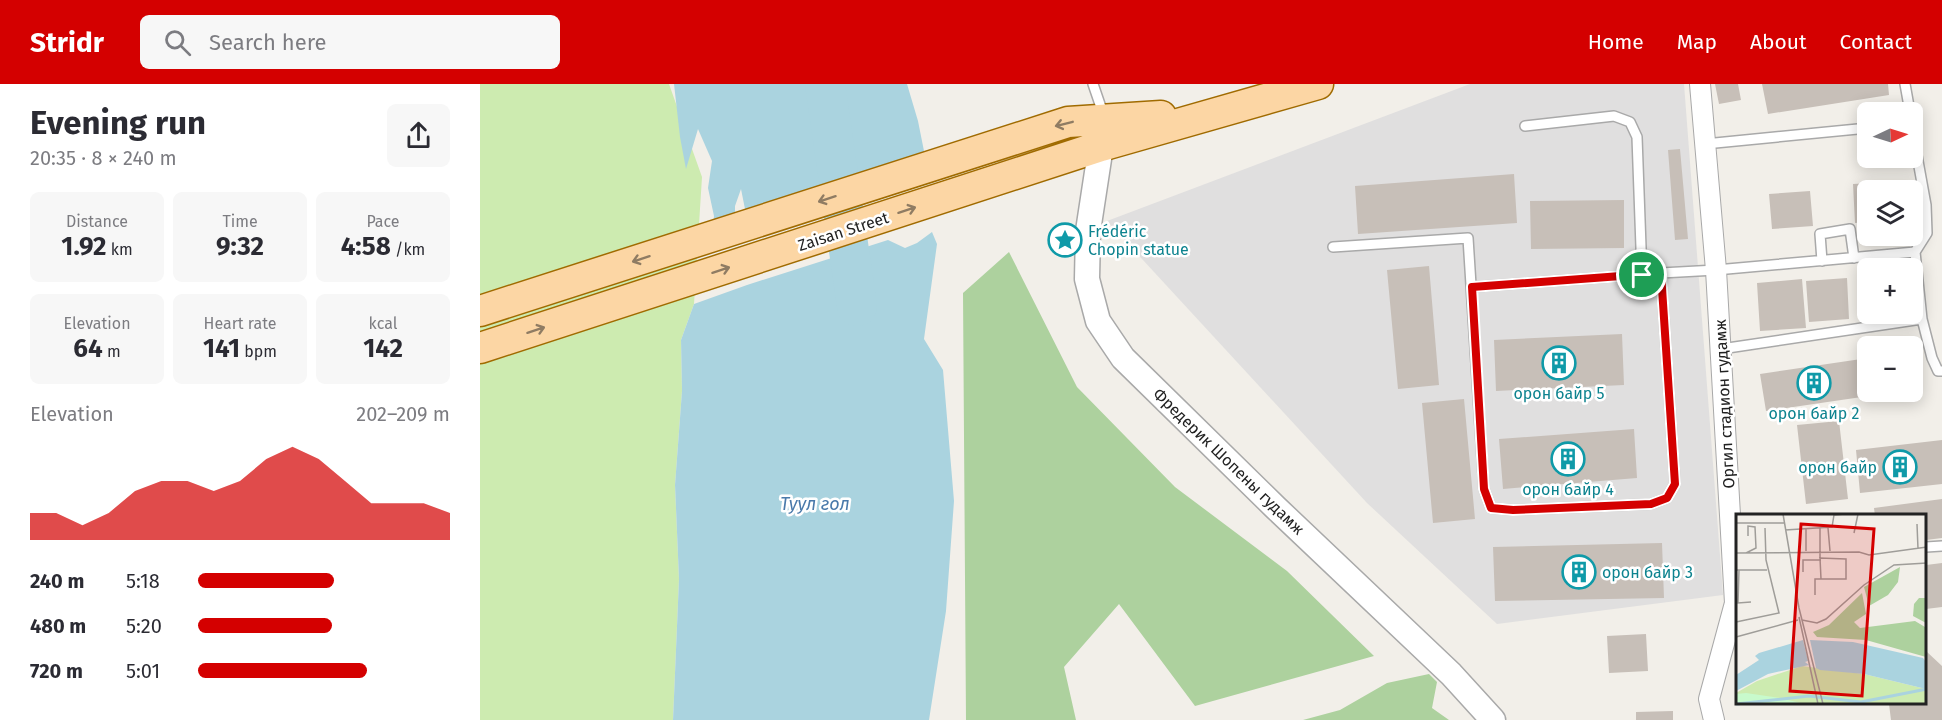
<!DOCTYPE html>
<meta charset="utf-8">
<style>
:root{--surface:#fff;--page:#f7f7f7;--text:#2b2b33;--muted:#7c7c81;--accent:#d40000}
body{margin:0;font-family:"Fira Sans",sans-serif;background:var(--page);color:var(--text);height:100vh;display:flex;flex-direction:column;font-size:22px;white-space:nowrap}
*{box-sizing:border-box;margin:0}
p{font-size:20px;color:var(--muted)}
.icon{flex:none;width:33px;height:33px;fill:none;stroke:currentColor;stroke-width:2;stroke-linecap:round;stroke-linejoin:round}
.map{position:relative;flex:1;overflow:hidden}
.details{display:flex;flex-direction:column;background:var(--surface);width:480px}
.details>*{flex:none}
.needle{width:39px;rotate:86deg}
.buttons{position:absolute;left:1377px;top:18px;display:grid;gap:12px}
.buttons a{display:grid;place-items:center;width:66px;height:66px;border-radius:9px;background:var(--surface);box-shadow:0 3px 15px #0003;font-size:30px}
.pin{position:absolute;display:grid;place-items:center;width:51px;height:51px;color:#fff;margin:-26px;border:3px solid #fff;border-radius:50%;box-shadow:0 2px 6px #0007}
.round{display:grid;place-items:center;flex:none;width:63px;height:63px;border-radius:9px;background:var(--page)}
.head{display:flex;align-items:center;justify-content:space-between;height:102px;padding:0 30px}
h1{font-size:33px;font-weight:700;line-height:45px}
.figures{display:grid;grid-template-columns:repeat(3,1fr);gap:9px;height:102px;padding:6px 30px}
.figures div{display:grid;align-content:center;border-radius:9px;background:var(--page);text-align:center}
.figures b{font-size:26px;font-weight:700}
.figures small{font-size:16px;font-weight:400}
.figures p{font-size:16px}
.chart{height:168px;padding:12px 30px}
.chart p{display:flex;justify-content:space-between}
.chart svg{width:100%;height:108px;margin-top:6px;fill:var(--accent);opacity:.7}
ul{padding:0 30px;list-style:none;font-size:20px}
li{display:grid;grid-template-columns:96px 72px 1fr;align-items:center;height:45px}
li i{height:15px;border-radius:8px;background:var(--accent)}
header{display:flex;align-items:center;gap:36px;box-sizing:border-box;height:84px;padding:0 30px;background:var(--accent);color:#fff}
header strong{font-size:28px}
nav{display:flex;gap:33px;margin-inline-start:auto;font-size:21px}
.search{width:420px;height:54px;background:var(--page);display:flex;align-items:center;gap:15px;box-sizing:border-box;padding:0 21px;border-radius:9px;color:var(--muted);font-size:22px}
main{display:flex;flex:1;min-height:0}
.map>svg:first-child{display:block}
.residential{fill:#e0dfdf}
.grass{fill:#cdebb0}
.forest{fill:#add19e}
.water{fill:#aad3df}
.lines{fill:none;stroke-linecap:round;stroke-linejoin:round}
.river{stroke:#aad3df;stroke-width:40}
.building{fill:#c7bfb8}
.service-casing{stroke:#a9a9a9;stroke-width:12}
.minor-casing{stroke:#a9a9a9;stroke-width:22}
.tertiary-casing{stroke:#a9a9a9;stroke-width:27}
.primary-casing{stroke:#a06b00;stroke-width:33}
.service{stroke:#fff;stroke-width:9}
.minor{stroke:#fff;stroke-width:20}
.tertiary{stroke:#fff;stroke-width:24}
.primary{stroke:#fcd6a4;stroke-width:30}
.oneway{stroke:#8f7c63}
.route-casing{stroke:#fff;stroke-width:12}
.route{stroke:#d40000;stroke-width:8}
.labels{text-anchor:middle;stroke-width:5;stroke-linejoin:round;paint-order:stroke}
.street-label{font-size:16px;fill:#222;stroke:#fff}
.culture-label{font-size:16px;fill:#0d838f;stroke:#fff}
.water-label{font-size:18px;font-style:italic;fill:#4a7aab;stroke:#fff}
.inset-river{fill:none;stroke:#aad3df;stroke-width:3}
.inset-road{fill:none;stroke:#9f9d99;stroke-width:1.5}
.view{fill:#d40000;fill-opacity:0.15;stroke:#d40000;stroke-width:3}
.inset-edge{fill:none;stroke:#222;stroke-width:3}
</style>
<header>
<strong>Stridr</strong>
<div class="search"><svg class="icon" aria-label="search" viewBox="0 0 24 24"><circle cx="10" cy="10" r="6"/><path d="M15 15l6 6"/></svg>Search here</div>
<nav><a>Home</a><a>Map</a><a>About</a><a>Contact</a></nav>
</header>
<main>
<section class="details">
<div class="head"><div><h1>Evening run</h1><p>20:35 · 8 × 240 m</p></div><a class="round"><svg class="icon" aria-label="share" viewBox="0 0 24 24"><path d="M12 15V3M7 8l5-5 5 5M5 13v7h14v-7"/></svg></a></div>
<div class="figures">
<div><p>Distance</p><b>1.92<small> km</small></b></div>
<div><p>Time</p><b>9:32</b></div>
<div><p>Pace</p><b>4:58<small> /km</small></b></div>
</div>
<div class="figures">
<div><p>Elevation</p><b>64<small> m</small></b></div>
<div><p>Heart rate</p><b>141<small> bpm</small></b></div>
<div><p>kcal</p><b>142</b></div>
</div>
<div class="chart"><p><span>Elevation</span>202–209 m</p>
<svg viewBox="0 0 160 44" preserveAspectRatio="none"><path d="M0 44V33L10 33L20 38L30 33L40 24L50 20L60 20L70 24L80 20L90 11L100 6L110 11L120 20L130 29L140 29L150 29L160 33V44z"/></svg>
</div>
<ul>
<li><b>240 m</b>5:18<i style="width:54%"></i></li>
<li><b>480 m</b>5:20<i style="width:53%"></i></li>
<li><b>720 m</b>5:01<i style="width:67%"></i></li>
</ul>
</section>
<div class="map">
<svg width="1462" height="636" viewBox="0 0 1462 636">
<rect width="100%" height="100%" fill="#f2efe9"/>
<!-- residential -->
<path class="residential" d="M990,0h214l39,511 -226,29 -130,-121 -260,-282z"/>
<!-- grass -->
<path class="grass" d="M0,0h189l33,93 -8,127 -13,36 1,51 -7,94 4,94 -6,141h-193z"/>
<!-- forest -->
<path class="forest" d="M529,168l68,135 98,100 112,84 87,85 -179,50 -76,-102 -55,63 12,53h-110l-3,-427z
M949,590l8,8 -5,26 17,12h-146l37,-10 47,-27z"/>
<!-- water -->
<path class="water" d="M194,0h233l11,37 10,50 -179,58 -8,-40 -6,17v28l-23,7 2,-25 -6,-28 4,-27 -14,-32 -12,40 -6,-32z
M452,148l5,12 -13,95 19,31 11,131 -8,110 -17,109h-256l6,-141 -4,-94 7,-94 -1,-51 13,-36 53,-19 141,-45 17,8 12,-5z"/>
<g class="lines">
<!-- river -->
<path class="river" d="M345,0l32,222"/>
</g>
<!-- building -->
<path class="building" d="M1235,0h23l3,16 -22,4z
M1282,0h126l1,11 -121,19z
M1200,65l8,90 -13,1 -7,-90z
M1034,90l3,49 -159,11 -3,-48z
M1411,98v8h-23v32l-13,1 -2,-39z
M1330,107l3,35 -41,3 -3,-35z
M1144,116v48l-93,1 -1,-48z
M949,182l10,119 -41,4 -11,-119z
M1388,190v41h-8l-3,-40z
M1367,194l2,41 -40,3 -3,-41z
M1322,195l4,49 -46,3 -3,-48z
M1142,250l2,51 -128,6 -2,-51z
M1388,274v34l21,1 -123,18 -6,-37z
M984,315l11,120 -42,4 -11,-120z
M1359,337l9,78 -42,5 -9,-79z
M1154,345l3,49 -134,11 -4,-50z
M1462,356v44l-82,9 -4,-43z
M1462,415v39l-16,2v-24h-51l-1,-8z
M1182,459l2,55 -169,3 -2,-54z
M1462,479v44l-16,2v-44z
M1166,550l2,37 -39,2 -2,-37z
M1446,567l16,15v54h-51l-2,-16h37z
M1193,627v9h-37v-8z"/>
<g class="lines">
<!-- service casing -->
<g class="service-casing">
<path id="service" d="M613,0l11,32
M1425,0l5,28
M1045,42l89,-10 16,6 7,15 5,138
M1432,44l14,77 1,28 -12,19 7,67 10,39 6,13h4
M1225,60l163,-16
M853,163l135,-9 16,251 7,19 22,2 138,-6 16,-6 8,-14 -14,-211 -189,14
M1342,177l-2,-27 30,-5 4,29
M1181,189l55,-3 199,-18
M1241,265l201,-30
M1446,463l16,-1"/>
</g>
<!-- minor casing -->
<g class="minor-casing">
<path id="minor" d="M1220,0l16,186 19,333 -26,96 5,21"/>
</g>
<!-- tertiary casing -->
<g class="tertiary-casing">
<path id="tertiary" d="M621,62l-13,85 -1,48 11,42 25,37 153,150 175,166 42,46"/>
</g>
<!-- primary casing -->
<g class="primary-casing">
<path id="primary" d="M0,227l588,-189 93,-6
M0,264l621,-202 217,-62"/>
</g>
<!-- service -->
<use href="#service" class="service"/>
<!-- minor -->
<use href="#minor" class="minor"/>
<!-- tertiary -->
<use href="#tertiary" class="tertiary"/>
<!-- primary -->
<use href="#primary" class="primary"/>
</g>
<!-- one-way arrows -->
<defs><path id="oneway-shaft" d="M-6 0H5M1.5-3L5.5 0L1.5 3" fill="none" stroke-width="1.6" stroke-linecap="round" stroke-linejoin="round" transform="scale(1.5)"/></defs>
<g class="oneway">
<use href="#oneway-shaft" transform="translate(584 40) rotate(166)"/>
<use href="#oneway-shaft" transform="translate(347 115) rotate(162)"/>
<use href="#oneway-shaft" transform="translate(427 126) rotate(-18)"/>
<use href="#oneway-shaft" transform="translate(161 175) rotate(162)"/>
<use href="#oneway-shaft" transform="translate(241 186) rotate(-18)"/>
<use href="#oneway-shaft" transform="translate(56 246) rotate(-18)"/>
</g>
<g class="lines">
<!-- route casing -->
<g class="route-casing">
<path id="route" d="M1181,189l14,211 -8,14 -16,6 -138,6 -22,-2 -7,-19 -12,-202z"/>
</g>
<!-- route -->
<use href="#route" class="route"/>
</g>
<!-- icons -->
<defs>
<g id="sight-ring" transform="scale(1.725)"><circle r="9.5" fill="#fff" stroke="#0f9aa8" stroke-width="1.5"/><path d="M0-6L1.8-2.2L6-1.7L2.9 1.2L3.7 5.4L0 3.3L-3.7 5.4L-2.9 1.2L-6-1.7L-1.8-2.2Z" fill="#0f9aa8"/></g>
<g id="building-ring" transform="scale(1.725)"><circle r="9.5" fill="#fff" stroke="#0f9aa8" stroke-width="1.5"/><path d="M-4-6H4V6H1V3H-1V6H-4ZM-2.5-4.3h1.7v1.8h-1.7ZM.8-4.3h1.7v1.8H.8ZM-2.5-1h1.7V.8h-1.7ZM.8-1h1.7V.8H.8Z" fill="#0f9aa8"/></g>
</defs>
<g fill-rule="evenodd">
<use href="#sight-ring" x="585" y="156"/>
<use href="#building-ring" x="1079" y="279"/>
<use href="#building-ring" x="1334" y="299"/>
<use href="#building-ring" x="1088" y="375"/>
<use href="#building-ring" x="1420" y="383"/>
<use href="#building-ring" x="1099" y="488"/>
</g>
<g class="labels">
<!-- street labels -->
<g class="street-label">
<text transform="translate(363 147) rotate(-18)" y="6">Zaisan Street</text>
<text transform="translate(1244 320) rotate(-93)" y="6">Оргил стадион гудамж</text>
<text transform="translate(749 377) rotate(44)" y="6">Фредерик Шопены гудамж</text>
</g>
<!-- culture labels -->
<g class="culture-label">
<text x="608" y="153" text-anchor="start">Frédéric<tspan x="608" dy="18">Chopin statue</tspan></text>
<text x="1079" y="315">орон байр 5</text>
<text x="1334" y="335">орон байр 2</text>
<text x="1397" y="389" text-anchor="end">орон байр</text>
<text x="1088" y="411">орон байр 4</text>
<text x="1122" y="494" text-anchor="start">орон байр 3</text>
</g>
<!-- water labels -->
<g class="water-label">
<text x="335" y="426">Туул гол</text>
</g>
</g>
<!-- overview -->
<g transform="translate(1256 430)">
<rect width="190" height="190" fill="#f2efe9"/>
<path d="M66,152l62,8 62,15v15h-190v-11l21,-12z" fill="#cdebb0"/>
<path d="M164,53l-2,15 -10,13 -19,11 -5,-19zM126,79l4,21 -12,8 6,6 55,-7 10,6 1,30 -60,-17 -49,-3 -4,-5 16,-7zM183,84h7v25l-13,-7 1,-12z" fill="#add19e"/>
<path d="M10,179l34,5 25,6h-69v-10z" fill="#c8facc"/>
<path d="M67,126l5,21 -3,1 4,3 -41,9 -32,17v-16l23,-15 -4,-4 4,-3zM74,126l43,2 70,16 3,4v27l-62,-15 -44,-4 -4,-2z" fill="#aad3df"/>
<path class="inset-river" d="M0,190l73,-8 52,6 66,-13"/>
<path class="inset-road" d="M47,0l16,94 24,96M0,9h48M181,10l1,25M70,14v23M84,14v30M92,14l2,23M49,16l47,-3 2,-12 11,-1M118,19l4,-19M0,39l123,-1 10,3 58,-8M10,39l10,-5 -1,-21 -7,-1v10M0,56h31M3,56l-1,33 13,-1M67,58v-12h18M79,81v-16h31v-20l-26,-1 1,21M63,103l19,87M66,106l15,3 9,-4 38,-34 30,-20 33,-2M0,108l43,-9 -13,-53 -1,-32M0,123l62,-17"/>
<path class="view" d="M65,10l73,5 -12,167 -72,-5z"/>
<rect width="190" height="190" class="inset-edge"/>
</g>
</svg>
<div class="buttons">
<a><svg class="needle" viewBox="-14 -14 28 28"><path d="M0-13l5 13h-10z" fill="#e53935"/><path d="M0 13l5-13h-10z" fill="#7c7c81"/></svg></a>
<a><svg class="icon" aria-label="layers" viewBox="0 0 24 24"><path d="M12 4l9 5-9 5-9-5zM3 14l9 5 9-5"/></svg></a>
<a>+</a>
<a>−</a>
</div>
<div class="pin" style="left:1162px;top:191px;background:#1e9e55"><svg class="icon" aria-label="arrive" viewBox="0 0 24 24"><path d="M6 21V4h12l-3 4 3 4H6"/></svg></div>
</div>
</main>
